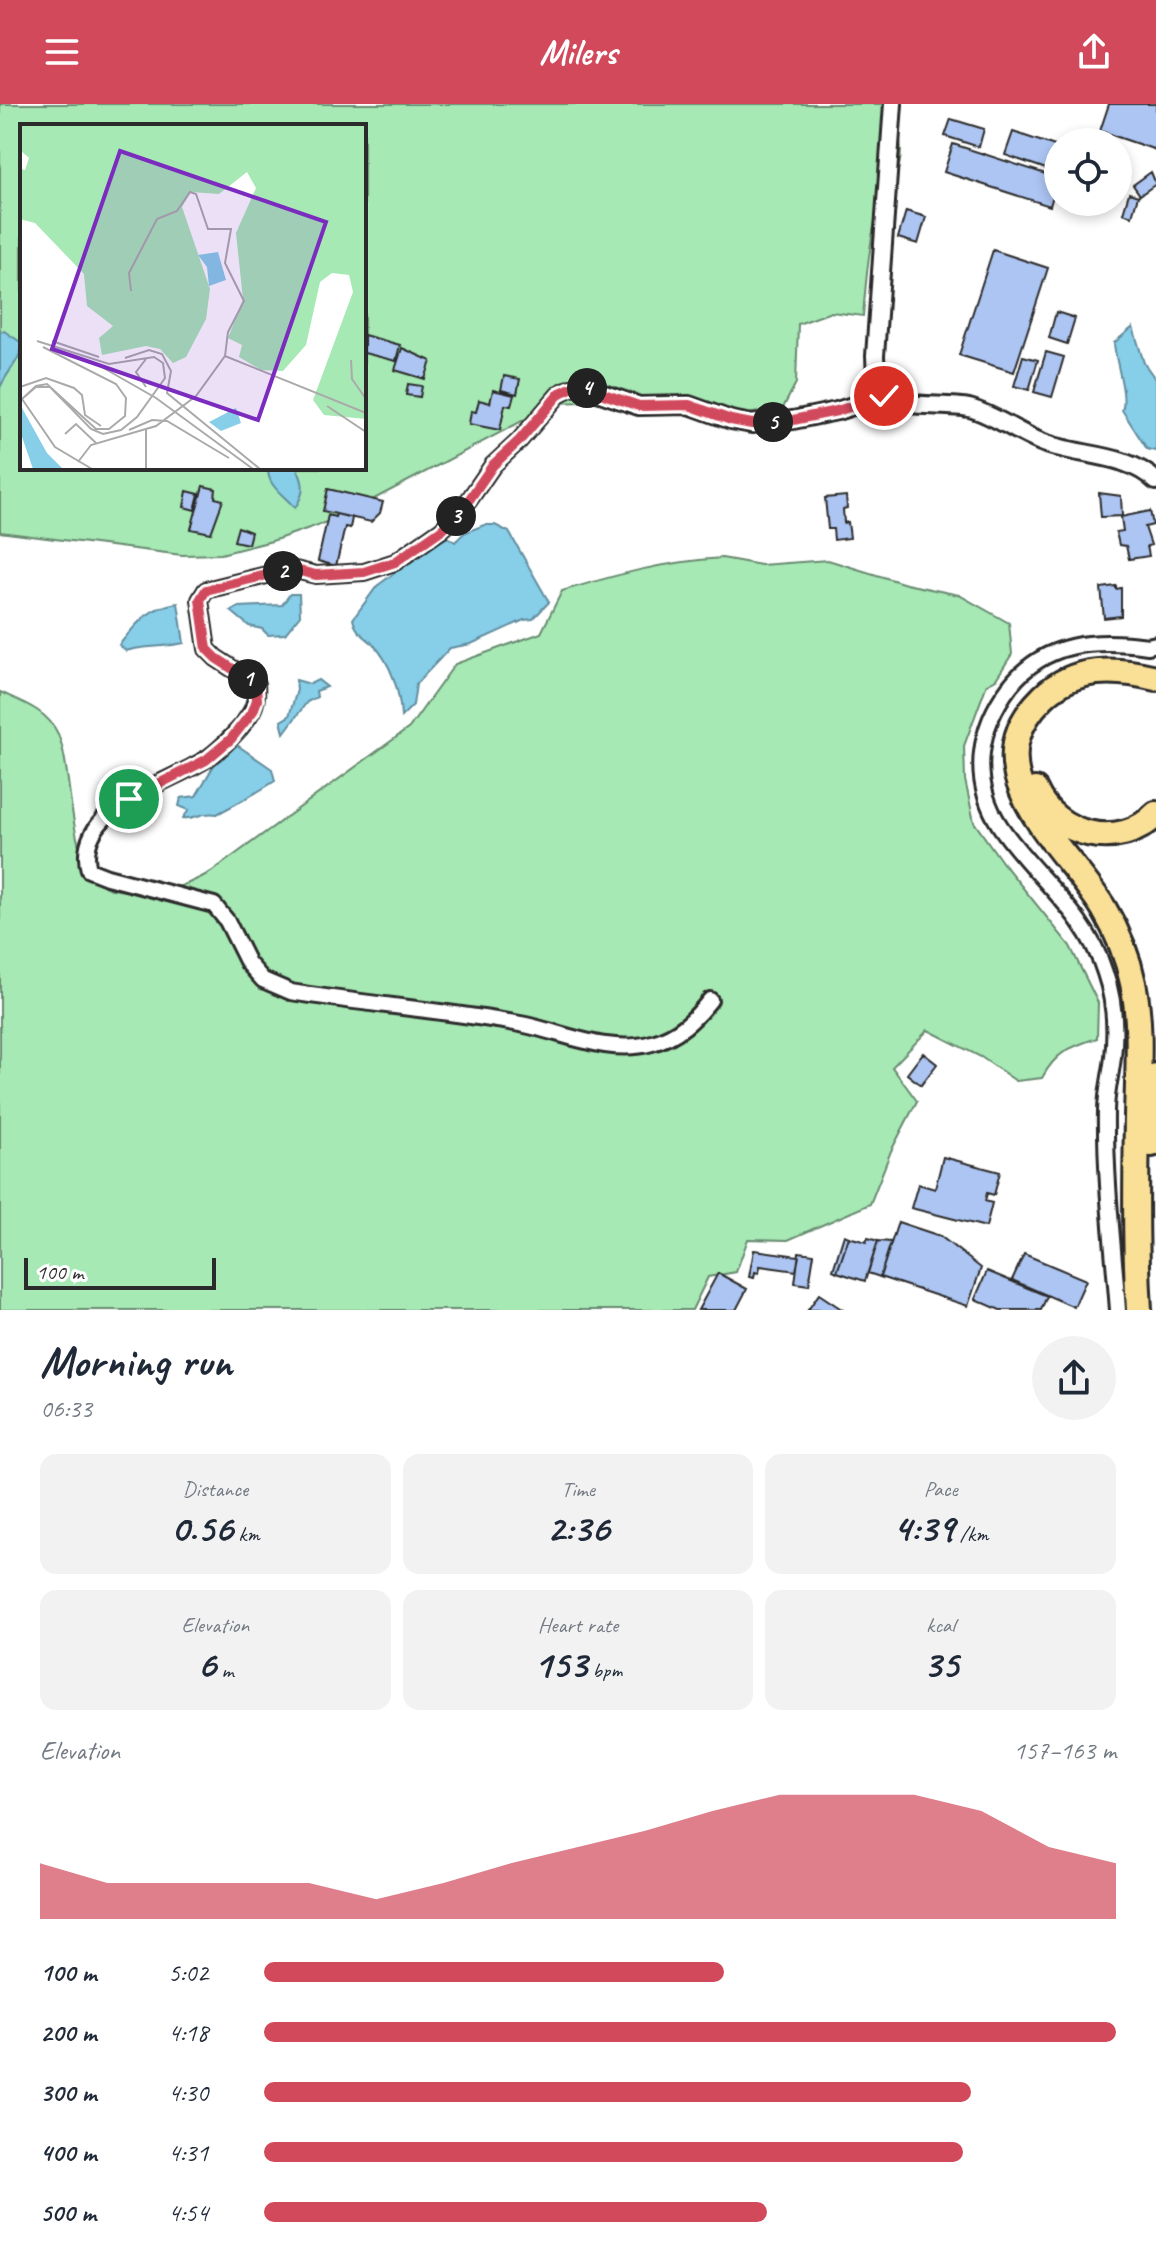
<!DOCTYPE html>
<meta charset="utf-8">
<style>
:root{--surface:#fff;--page:#f2f2f3;--text:#1f2937;--muted:#747a83;--accent:#d1495b}
body{margin:0;font-family:Caveat,sans-serif;background:var(--page);color:var(--text);height:100vh;display:flex;flex-direction:column;font-size:30px;white-space:nowrap}
*{box-sizing:border-box;margin:0}
p{font-size:26px;color:var(--muted)}
.icon{flex:none;width:44px;height:44px;fill:none;stroke:currentColor;stroke-width:2;stroke-linecap:round;stroke-linejoin:round}
.map{position:relative;height:1206px;overflow:hidden}
.panel{display:flex;flex-direction:column;background:var(--surface);flex:1}
.panel>*{flex:none}
.tools{position:absolute;left:1044px;top:24px;display:grid;gap:16px}
.tools a{display:grid;place-items:center;width:88px;height:88px;border-radius:50%;background:var(--surface);box-shadow:0 4px 12px #0003;font-size:40px}
.scale{position:absolute;left:24px;bottom:20px;width:192px;box-sizing:border-box;padding-left:8px;border:4px solid #2b2b2b;border-top:0;font-size:22px;line-height:28px;white-space:nowrap;color:#2b2b2b;-webkit-text-stroke:6px #fff;paint-order:stroke}
.pin{position:absolute;display:grid;place-items:center;width:68px;height:68px;color:#fff;margin:-34px;border:4px solid #fff;border-radius:50%;box-shadow:0 2px 8px #0007}
.km{position:absolute;width:40px;height:40px;margin:-20px;border-radius:50%;background:#222;color:#fff;font-size:22px;line-height:40px;text-align:center}
.round{display:grid;place-items:center;flex:none;width:84px;height:84px;border-radius:42px;background:var(--page)}
.overview{display:flex;align-items:center;justify-content:space-between;height:136px;padding:0 40px}
h1{font-size:44px;font-weight:800;line-height:60px}
.stats{display:grid;grid-template-columns:repeat(3,1fr);gap:12px;height:136px;padding:8px 40px}
.stats div{display:grid;align-content:center;border-radius:16px;background:var(--page);text-align:center}
.stats b{font-size:40px;font-weight:800}
.stats small{font-size:22px;font-weight:400}
.stats p{font-size:22px}
.chart{height:224px;padding:16px 40px}
.chart p{display:flex;justify-content:space-between}
.chart svg{width:100%;height:144px;margin-top:8px;fill:var(--accent);opacity:.7}
ul{padding:0 40px;list-style:none;font-size:26px}
li{display:grid;grid-template-columns:128px 96px 1fr;align-items:center;height:60px}
li i{height:20px;border-radius:10px;background:var(--accent)}
header{display:flex;justify-content:space-between;align-items:center;height:104px;padding:0 40px;background:var(--accent);color:#fff;font-size:36px;font-weight:800}
.map>svg:first-child{display:block}
.green{fill:#a6e9b4;stroke:#688a70;stroke-width:2;fill-rule:evenodd}
.water{fill:#87cee9;stroke:#628d9d;stroke-width:2}
.building{fill:#adc5f3;stroke:#2b2b2b;stroke-width:2}
.lines{fill:none;stroke-linecap:round;stroke-linejoin:round}
.minor-casing{stroke:#2b2b2b;stroke-width:20}
.tertiary-casing{stroke:#2b2b2b;stroke-width:22}
.motorway-casing{stroke:#2b2b2b;stroke-width:30}
.minor{stroke:#fff;stroke-width:14}
.tertiary{stroke:#fff;stroke-width:16}
.motorway{stroke:#fadf96;stroke-width:24}
.route-casing{stroke:#fff;stroke-width:16}
.route{stroke:#d1495b;stroke-width:10}
.inset-road{fill:none;stroke:#aaa;stroke-width:2}
.view{fill:#7b2cbf;fill-opacity:0.15;stroke:#7b2cbf;stroke-width:4}
.inset-edge{fill:none;stroke:#2b2b2b;stroke-width:4}
</style>
<header><svg class="icon" aria-label="menu" viewBox="0 0 24 24"><path d="M4 6h16M4 12h16M4 18h16"/></svg>Milers<svg class="icon" aria-label="share" viewBox="0 0 24 24"><path d="M12 15V3M7 8l5-5 5 5M5 13v7h14v-7"/></svg></header>
<div class="map">
<svg width="1156" height="1206" viewBox="0 0 1156 1206">
<rect width="100%" height="100%" fill="#fff"/>
<filter id="ink" filterUnits="userSpaceOnUse"><feTurbulence type="fractalNoise" baseFrequency=".0125" numOctaves="2"/><feDisplacementMap in="SourceGraphic" scale="16" xChannelSelector="R" yChannelSelector="G"/><feConvolveMatrix kernelMatrix="1 2 1 2 8 2 1 2 1" color-interpolation-filters="sRGB"/></filter>
<g filter="url(#ink)">
<!-- green -->
<path class="green" d="M0,0h886c14,25 21,49 8,76 -5,12 -14,18 -17,32 -8,35 -11,68 -14,104l-32,-4 -33,12 -2,59 -13,25 -54,9 -37,-19 -136,5 -218,115 -66,23 -51,13 -39,1 -182,-23zM22,22h342v342h-342z
M722,454l39,7 67,-5 78,24 53,11 50,28 3,31 -16,25 -9,5 -23,62 1,34 9,42 28,40 68,84 28,57 -1,35c-27,9 -41,14 -55,40l-26,3 -35,-24 -53,-27 -36,37 25,34 -26,50 -21,53 -82,36 -40,-1 -12,33 -28,5 -16,33h-692v-618c22,10 47,18 58,42 16,37 8,134 48,153 5,3 12,3 18,4 33,6 58,-3 87,-19l198,-144 46,-64 86,-31 21,-42c57,-17 100,-29 160,-33z"/>
<!-- water -->
<path class="water" d="M1133,223l11,36 12,17v71l-9,-2 -25,-39c6,-14 -7,-49 -8,-67z
M4,227l18,12c0,17 -16,29 -22,45v-56z
M268,364h29c8,17 8,24 -2,40 -11,-13 -28,-22 -27,-40z
M484,421h11l14,7 40,70 -16,17 -9,1 -53,24 -21,4 -34,36 -3,21 -12,12c-1,-26 -10,-54 -28,-73 -9,-9 -17,-11 -20,-25l24,-33 58,-43 13,-6 7,5 9,-9z
M290,490h9l1,21 -15,19 -17,1 -6,-6 -13,-3 -18,-15 8,-4 43,-2z
M178,499l6,40c-20,5 -39,2 -58,8l-7,-6c18,-22 29,-38 59,-42z
M296,576l14,4 8,-4 9,7 -11,4 1,6 -10,5 -23,31 -3,-12 8,-5 8,-26z
M237,641l35,24 3,12c-20,13 -37,22 -58,33 -17,-3 -21,6 -34,4l6,-8 -10,-4 2,-8 15,-2 21,-36z"/>
<!-- building -->
<path class="building" d="M1109,0h47v46l-56,-19z
M951,15l33,10 -5,18 -34,-11z
M1013,28l45,15v26l-53,-18z
M953,40l105,34 -8,28 -106,-34z
M1151,68l5,12 -16,11 -7,-10z
M1129,89l9,3 -6,20 -9,-3z
M906,107l20,6 -8,27 -20,-6z
M993,146l55,18 -34,104 -55,-17z
M1056,208l19,6 -8,26 -18,-6z
M364,231l36,10 -4,16 -32,-8z
M402,244l29,13 -6,18 -30,-9z
M1046,248l18,5 -12,40 -18,-5z
M1023,252l15,4 -9,30 -15,-4z
M504,272l16,3 -3,15 -16,-4z
M408,280l14,2 -2,11 -14,-2z
M493,286l21,5 -3,11 -6,-1 -5,25 -31,-6 2,-13 5,1 3,-12 11,3z
M203,382l13,3 -1,9 8,2 -12,33 -20,-4z
M328,385l55,13 -3,11 -9,9 -48,-11z
M187,387l12,3 -4,16 -11,-3z
M1099,389l22,3 1,20 -21,1z
M846,392l1,12 -4,1 1,14 4,-1 2,16 -16,2 -1,-11h-5l-3,-31z
M1150,407l3,14 -8,2 6,18 -4,1 2,10 -20,3 -3,-13 -7,-1 -3,-13 7,-1 -2,-14z
M336,410l16,4 -2,10 -5,-1 -9,39 -18,-5 10,-46 7,2z
M238,423l13,5 -3,12 -14,-3z
M1116,482v3l5,-1v28l-17,2 -3,-30z
M923,949l14,11 -16,21 -14,-11z
M943,1053l57,15 -6,23 -7,-2 -2,8 7,2 -6,24 -75,-19 7,-24 17,5z
M898,1118l42,14 41,32 -13,38 -88,-29z
M844,1131l5,2 -12,35 -4,-2z
M849,1133l17,5 2,-4 10,3 -13,40 -28,-9z
M878,1137l13,1 -11,35 -12,-4z
M754,1146l45,6 -3,15 -36,-5 -1,7 -4,-1 -1,6 -5,-1z
M799,1148l15,2 -5,31 -14,-2z
M1024,1150l62,26 -12,27 -62,-27z
M987,1167l60,25 -6,14h-41l-25,-11z
M718,1169l29,16 -11,21h-38z
M819,1190l24,16h-35z"/>
<g class="lines">
<!-- minor casing -->
<g class="minor-casing">
<path id="minor" d="M583,283l-12,1 -11,5 -41,48 -26,24 -33,48 -19,17 -46,32 -31,10 -48,3 -25,-6 -85,21 -6,10 7,49 9,9 40,26c2,20 -4,29 -16,44 -11,12 -23,25 -37,33 -39,24 -131,49 -114,109l18,7 107,28 13,16 21,42 15,17 28,12c74,12 150,18 224,31 44,7 92,33 137,20 26,-7 42,-23 58,-43
M1118,1206c-5,-66 -13,-133 -12,-199 0,-18 5,-36 7,-54 3,-27 1,-58 -8,-84 -19,-62 -71,-96 -105,-147 -30,-46 -22,-98 10,-140 35,-45 86,-47 138,-40l8,-2"/>
</g>
<!-- tertiary casing -->
<g class="tertiary-casing">
<path id="tertiary" d="M893,0l-18,252c1,13 -1,30 10,40 14,13 62,7 84,12 26,7 47,24 72,34 37,15 85,10 115,39
M583,283l56,19 50,-1 42,15 21,4 41,-4 44,-9 47,-15"/>
</g>
<!-- motorway casing -->
<g class="motorway-casing">
<path id="motorway" d="M1035,686c20,46 85,62 121,24
M1152,1040l4,-68
M1139,1206c-4,-65 -3,-129 -2,-194 1,-43 5,-91 -4,-133 -5,-25 -16,-52 -29,-74 -38,-63 -138,-137 -61,-212 31,-31 73,-29 113,-19"/>
</g>
<!-- minor -->
<use href="#minor" class="minor"/>
<!-- tertiary -->
<use href="#tertiary" class="tertiary"/>
<!-- motorway -->
<use href="#motorway" class="motorway"/>
</g>
</g>
<g class="lines" filter="url(#ink)">
<!-- route casing -->
<g class="route-casing">
<path id="route" d="M129,695l77,-39 25,-21 22,-28 4,-11 -1,-16 -40,-26 -9,-9 -7,-49 6,-10 85,-21 25,6 48,-3 31,-10 46,-32 19,-17 33,-48 26,-24 41,-48 11,-5 12,-1 56,19 50,-1 42,15 21,4 41,-4 44,-9 47,-15"/>
</g>
<!-- route -->
<use href="#route" class="route"/>
</g>
<!-- overview -->
<g transform="translate(20 20)">
<rect width="346" height="346" fill="#fff"/>
<path d="M0,1h346v294l-42,-4 -11,-15 40,-108 -4,-17 -17,-2 -12,9 -14,63 -23,26 -22,-1 -22,-13 3,-12 -14,-7 15,-39 -7,-66 20,-45 -9,-16 -28,22 -28,-2 -9,15 28,82 -4,30 -20,38 -13,6 -13,-14 -14,-3 -44,9 -3,-17 14,-12 -26,-20 -3,-32 -49,-51 -15,-4v-50l5,1 4,-12 -9,-8z" fill="#a6e9b4"/>
<path d="M198,128l8,28 -17,6 -2,-19 -9,-12zM2,284l25,45 16,16h-30l-13,-38zM216,284l5,15 -20,8 -12,-9z" fill="#87cee9"/>
<path class="inset-road" d="M111,167l-2,-18 28,-54 20,-8 13,-19 6,2 12,35h23l-6,34 19,38 -16,31 -3,24M17,217l72,23 45,-7 9,6 2,15 -28,39 -16,13 -18,4 -12,-5 -41,-42h-14l-14,12 14,-13 11,-2 49,45h13l16,-13 1,-18 -10,-14 -73,-37M32,217l47,16M105,234l24,-8 13,4 9,17 -4,22 93,76M331,236l1,19 14,20M80,242l56,32 97,71M0,263l26,-9 28,10 8,7 3,20 16,11M126,263l-10,-15 10,-13M0,272l35,51 37,22M307,282l39,26M109,306l23,-10 15,1 62,37M45,310l11,-10 20,19M58,338l13,-17 65,-19 40,-30 29,-40 141,57M126,345v-39"/>
<path class="view" d="M100,27l206,71 -68,198 -206,-71z"/>
<rect width="346" height="346" class="inset-edge"/>
</g>
</svg>
<div class="tools">
<a><svg class="icon" aria-label="locate" viewBox="0 0 24 24"><circle cx="12" cy="12" r="6"/><path d="M12 2v4M12 18v4M2 12h4M18 12h4"/></svg></a>
</div>
<div class="scale">100 m</div>
<div class="pin" style="left:129px;top:695px;background:#1e9e55"><svg class="icon" aria-label="arrive" viewBox="0 0 24 24"><path d="M6 21V4h12l-3 4 3 4H6"/></svg></div>
<div class="pin" style="left:884px;top:292px;background:#d93025"><svg class="icon" aria-label="check" viewBox="0 0 24 24"><path d="M5 12l5 5 9-10"/></svg></div>
<b class="km" style="left:248px;top:575px">1</b>
<b class="km" style="left:283px;top:467px">2</b>
<b class="km" style="left:456px;top:412px">3</b>
<b class="km" style="left:587px;top:284px">4</b>
<b class="km" style="left:773px;top:318px">5</b>
</div>
<section class="panel">
<div class="overview"><div><h1>Morning run</h1><p>06:33</p></div><a class="round"><svg class="icon" aria-label="share" viewBox="0 0 24 24"><path d="M12 15V3M7 8l5-5 5 5M5 13v7h14v-7"/></svg></a></div>
<div class="stats">
<div><p>Distance</p><b>0.56<small> km</small></b></div>
<div><p>Time</p><b>2:36</b></div>
<div><p>Pace</p><b>4:39<small> /km</small></b></div>
</div>
<div class="stats">
<div><p>Elevation</p><b>6<small> m</small></b></div>
<div><p>Heart rate</p><b>153<small> bpm</small></b></div>
<div><p>kcal</p><b>35</b></div>
</div>
<div class="chart"><p><span>Elevation</span>157–163 m</p>
<svg viewBox="0 0 160 44" preserveAspectRatio="none"><path d="M0 44V27L10 33L20 33L30 33L40 33L50 38L60 33L70 27L80 22L90 17L100 11L110 6L120 6L130 6L140 11L150 22L160 27V44z"/></svg>
</div>
<ul>
<li><b>100 m</b>5:02<i style="width:54%"></i></li>
<li><b>200 m</b>4:18<i style="width:100%"></i></li>
<li><b>300 m</b>4:30<i style="width:83%"></i></li>
<li><b>400 m</b>4:31<i style="width:82%"></i></li>
<li><b>500 m</b>4:54<i style="width:59%"></i></li>
</ul>
</section>
